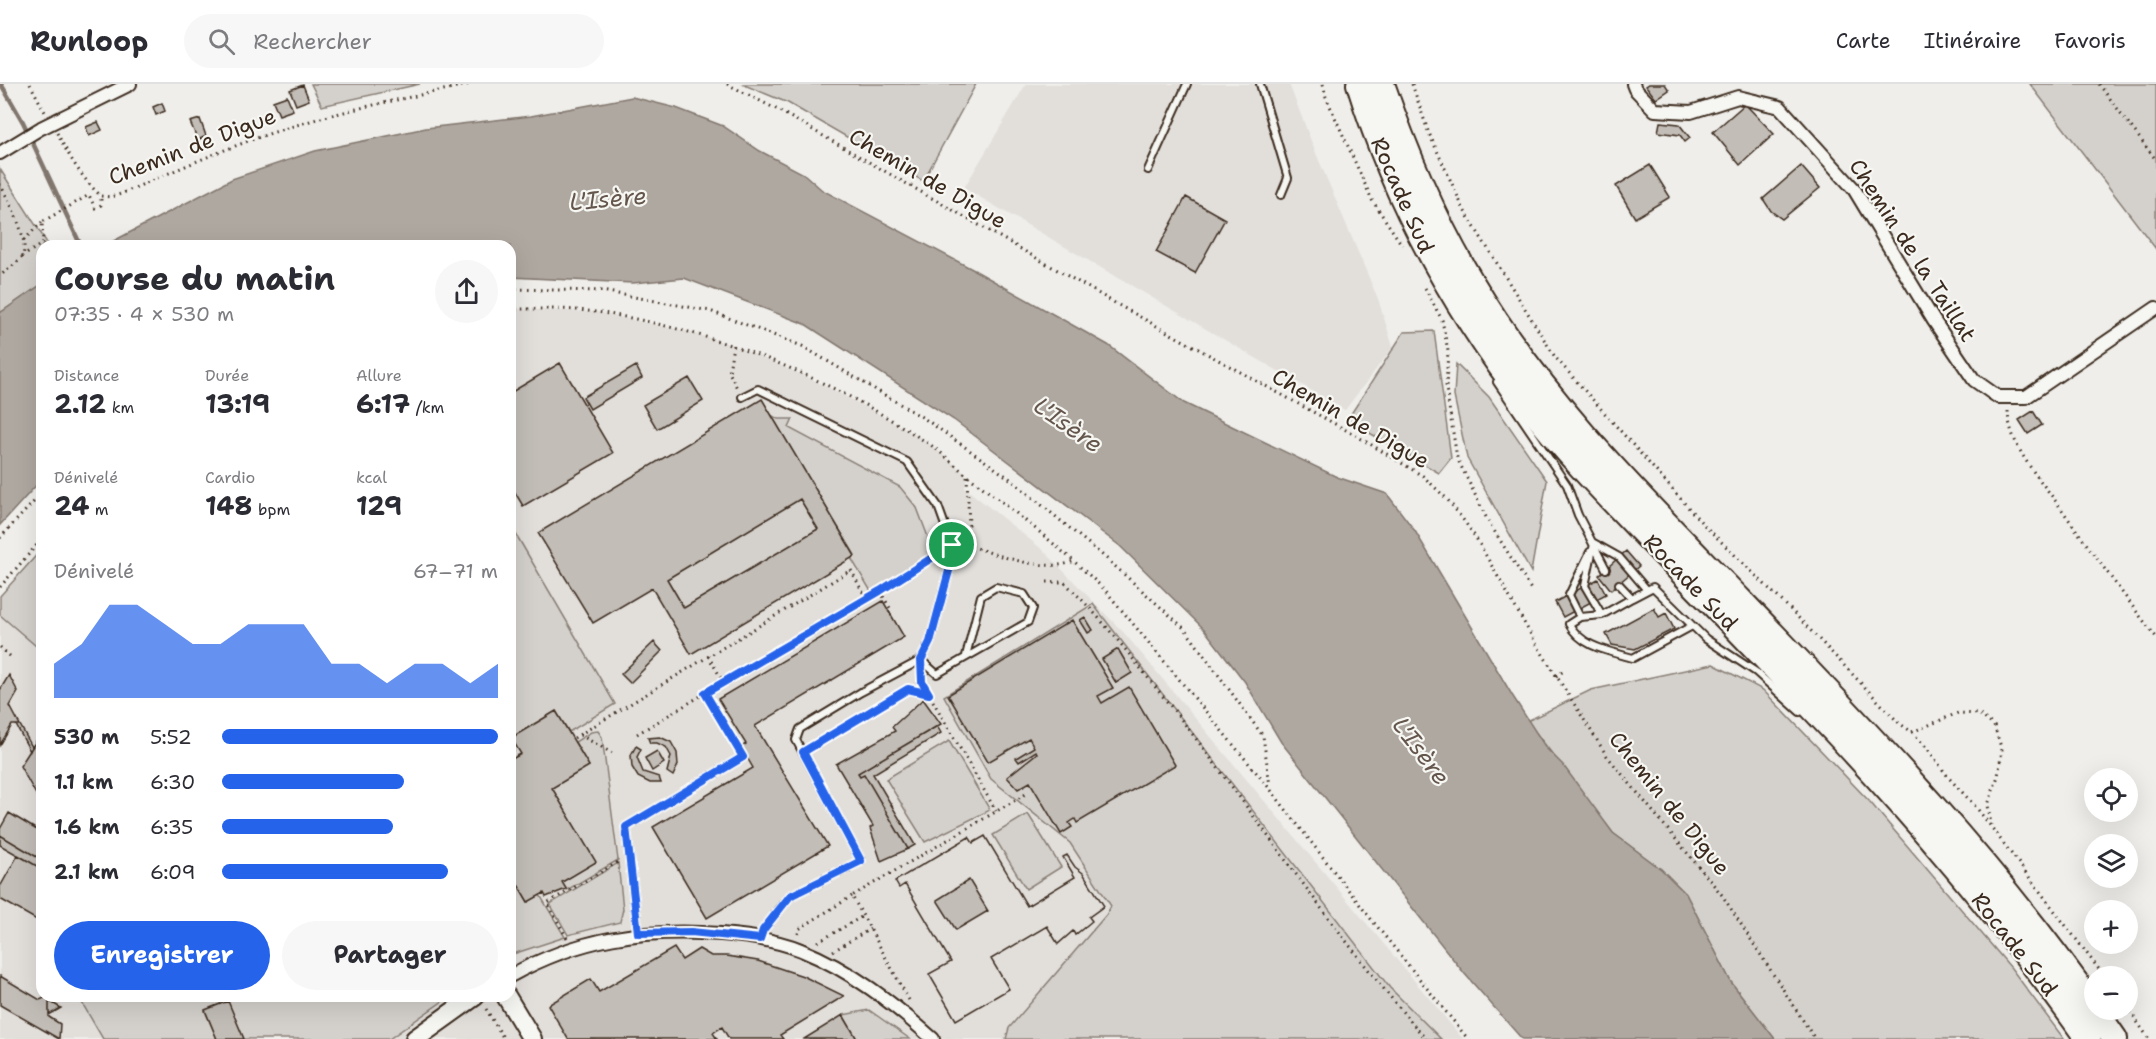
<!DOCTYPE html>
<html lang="fr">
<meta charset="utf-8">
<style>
:root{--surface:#fff;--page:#f7f7f7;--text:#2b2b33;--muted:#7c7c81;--line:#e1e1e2;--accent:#2563eb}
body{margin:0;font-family:"Shantell Sans",sans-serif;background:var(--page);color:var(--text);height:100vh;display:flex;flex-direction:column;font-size:22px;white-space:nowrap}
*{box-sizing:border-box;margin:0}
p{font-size:20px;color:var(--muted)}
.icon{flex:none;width:33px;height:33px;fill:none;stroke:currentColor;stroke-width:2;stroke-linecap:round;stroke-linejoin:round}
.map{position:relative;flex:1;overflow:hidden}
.sheet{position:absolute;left:36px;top:156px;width:480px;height:762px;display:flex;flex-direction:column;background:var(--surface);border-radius:18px;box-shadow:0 6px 24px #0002}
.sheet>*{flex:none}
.tools{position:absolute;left:2084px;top:684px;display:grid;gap:12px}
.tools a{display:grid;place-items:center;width:54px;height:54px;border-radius:50%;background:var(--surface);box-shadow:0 6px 24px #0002;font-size:30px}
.pin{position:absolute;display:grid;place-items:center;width:51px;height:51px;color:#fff;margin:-26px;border:3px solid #fff;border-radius:50%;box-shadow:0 2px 6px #0007}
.round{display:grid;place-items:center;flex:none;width:63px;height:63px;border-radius:32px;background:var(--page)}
.head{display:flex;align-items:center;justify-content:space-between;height:102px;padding:0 18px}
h1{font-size:33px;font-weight:700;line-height:45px}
.stats{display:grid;grid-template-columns:repeat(3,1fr);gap:9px;height:102px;padding:6px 18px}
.stats div{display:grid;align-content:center}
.stats b{font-size:26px;font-weight:700}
.stats small{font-size:16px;font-weight:400}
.stats p{font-size:16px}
.chart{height:168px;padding:12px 18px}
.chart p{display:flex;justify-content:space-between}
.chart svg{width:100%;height:108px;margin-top:6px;fill:var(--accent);opacity:.7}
.button{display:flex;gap:12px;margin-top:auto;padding:12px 18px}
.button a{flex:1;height:69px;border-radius:36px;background:var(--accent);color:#fff;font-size:24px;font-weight:700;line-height:69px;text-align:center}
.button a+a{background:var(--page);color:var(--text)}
ul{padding:0 18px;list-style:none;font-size:20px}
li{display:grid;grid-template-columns:96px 72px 1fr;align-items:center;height:45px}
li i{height:15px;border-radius:8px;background:var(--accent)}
header{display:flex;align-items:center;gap:36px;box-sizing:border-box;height:84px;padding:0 30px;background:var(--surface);border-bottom:2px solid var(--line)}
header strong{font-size:28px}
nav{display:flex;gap:33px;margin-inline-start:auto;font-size:21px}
.search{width:420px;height:54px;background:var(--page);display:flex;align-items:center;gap:15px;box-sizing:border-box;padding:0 21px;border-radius:33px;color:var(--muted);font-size:22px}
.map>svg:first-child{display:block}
.built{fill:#e2dfdb}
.green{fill:#d4d1cc;stroke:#887e75;stroke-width:1.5}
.water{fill:#afa8a1;stroke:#81766d;stroke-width:1.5}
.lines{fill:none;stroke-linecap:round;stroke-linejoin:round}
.stream{stroke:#81766d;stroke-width:4.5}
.building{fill:#c2bdb7;stroke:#3b2a1e;stroke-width:1.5;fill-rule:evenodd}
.lane-casing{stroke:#3b2a1e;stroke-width:10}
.street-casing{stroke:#3b2a1e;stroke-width:16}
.secondary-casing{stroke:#3b2a1e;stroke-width:22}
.highway-casing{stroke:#3b2a1e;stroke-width:28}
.path{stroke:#3b2a1e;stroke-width:3;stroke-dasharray:1.5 4.5;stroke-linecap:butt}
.lane{stroke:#f6f6f2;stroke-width:6}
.street{stroke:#f6f6f2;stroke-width:12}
.secondary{stroke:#f6f6f2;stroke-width:18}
.highway{stroke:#f6f6f2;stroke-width:24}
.route-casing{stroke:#fff;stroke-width:12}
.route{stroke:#2563eb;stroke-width:8}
.labels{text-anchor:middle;stroke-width:4.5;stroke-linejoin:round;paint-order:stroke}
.street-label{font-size:22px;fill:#3b2a1e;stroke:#f6f6f2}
.water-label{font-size:24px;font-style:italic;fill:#64564c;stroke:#f6f6f2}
</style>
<header>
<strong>Runloop</strong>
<div class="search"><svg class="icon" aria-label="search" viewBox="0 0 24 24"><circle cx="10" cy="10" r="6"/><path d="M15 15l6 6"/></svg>Rechercher</div>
<nav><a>Carte</a><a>Itinéraire</a><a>Favoris</a></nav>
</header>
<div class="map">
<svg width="2156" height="955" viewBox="0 0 2156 955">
<rect width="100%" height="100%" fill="#efeeea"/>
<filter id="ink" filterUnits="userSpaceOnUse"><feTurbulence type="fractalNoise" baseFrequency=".0167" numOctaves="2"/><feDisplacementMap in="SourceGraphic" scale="12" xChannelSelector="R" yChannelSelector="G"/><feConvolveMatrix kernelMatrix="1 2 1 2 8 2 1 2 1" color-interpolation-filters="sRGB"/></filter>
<g filter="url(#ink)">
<!-- built -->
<path class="built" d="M1026,0h263l26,67 63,148 15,48 -48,63 -381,-222z
M510,225l86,3 90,19 47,14 77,33 58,30 57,32 42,35 -2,13 78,62 82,84 338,405h-1463v-437l42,-46v440h468z"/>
<!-- green -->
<path class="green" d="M311,0h109l-98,22z
M742,0h234l-53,97 -135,-78z
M2030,0h126v165z
M0,85l49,77h-7v38l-42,29z
M1434,247l17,127 -12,15 -92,-53 57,-88z
M1456,280l33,33 58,84 -16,91 -64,-114 -13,-62z
M771,331l7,4h15l-4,9 111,59 17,21 16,42 -12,12 -49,31 -21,-35 4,-3z
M800,415l18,30 -134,79 -17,-29z
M510,440l105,180 -46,28 -13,-21 -46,27z
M42,465v89l-6,8 -36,-31v-19z
M1093,520l297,384 51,51h-435l3,-11 97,-113 5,-9 -41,-63 -79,-64 -47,-83z
M1713,580l50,26 107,112 141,166 53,71h-289l-44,-57 -45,-88 -25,-25 -48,-36 -86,-112 64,-31z
M598,647l4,6 16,123 -51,30 -5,-8 33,-20 -43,-74 37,-22 -14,-24 16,-10z
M949,657l41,69 -65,32 -39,-63z
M1028,730l33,53 -35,22 -33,-54z
M618,779l5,46 -3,13 -52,13 -18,-31z
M510,787l18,31 12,-7 25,42 -55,18z
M78,912h372l-61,43h-145l-17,-38 -22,10 12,28h-114z
M869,926l41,29h-53l-14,-24z"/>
<!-- water -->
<path class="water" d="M632,13l44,11 47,18 37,25 44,23 18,16 152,80 134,75 76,58 153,74 50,17 28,37 97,164 34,53 17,17 50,68 48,36 25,25 45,88 44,57h-253l-58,-66 -183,-231 -36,-60 -41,-53 -84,-83 -166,-126 -149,-96 -121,-46 -51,5 -123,-6v-31h-406l128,-67 83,-28 111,-23 105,-12z
M42,200v195l-42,46v-212z"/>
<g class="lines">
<!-- stream -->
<path class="stream" d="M1,0l22,38 58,124"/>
</g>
<!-- building -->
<path class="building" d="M1649,0h16l4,6 -13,9 -10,-13z
M303,1l6,15 -13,5 -6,-15z
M287,12l6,14 -14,5 -6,-14z
M162,19l3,8 -9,4 -3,-8z
M1745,20l29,30 -34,31 -27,-33z
M200,35l6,17 -8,4 -8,-18z
M98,38l4,8 -13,6 -3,-9z
M1660,38l19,2 11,14 -5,4 -5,-7 -22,-3z
M1650,81l20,32 -35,21 -19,-32z
M1801,82l19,22 -38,31 -11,-8 -8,-12z
M1186,113l39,22 -30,54 -39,-21z
M560,279l53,90 -90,53 -13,-22v-91z
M636,282l6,12 -52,31 -7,-12z
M689,294l14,23 -46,28 -14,-24z
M762,315l93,157 -164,98 -39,-66 -59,35 -55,-90zM800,415l18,30 -134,79 -17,-29z
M2033,327l9,14 -14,9 -9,-14z
M1626,467l13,15 -28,24 -12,-15z
M1598,495l8,15 -43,23 -8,-15z
M883,517l21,36 -149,89 73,120 -121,72 -54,-91 100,-59 -12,-21 5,-3 -28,-45z
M1654,524l5,9 7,-4 8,16 -39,20 -23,-4 -6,-11z
M1085,533l8,13 -5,3 -8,-13z
M1072,536l41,68 -15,8 4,7 27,-16 46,78 -98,58 -2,-4 -6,4 3,4 -11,7 -31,-52 -12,7 -11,-12 30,-24 -1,-2 -17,11 -3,-4 18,-11 -5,-9 -41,24 -40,-67z
M654,558l8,9 -32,32 -9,-9z
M1118,565l14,24 -16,10 -14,-24z
M9,591l9,17 -8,14 10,19h-8l-12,20v-55z
M923,615l18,25 -83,49 2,3 4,-2 44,75 -27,12 -11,-33 3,-2 -37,-62 59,-33 -3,-4z
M556,627l33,55 -37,22 44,74 -34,20 4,7 -20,8 -2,-4 -16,9 -18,-31v-111l11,-6 -10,-16z
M16,641h4l12,22 -2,4z
M937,642l4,7 -68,41 42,71 -7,4 -44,-75 -4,2 -2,-3z
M40,651l2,5v65l-22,-39z
M660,653l11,5 6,11 1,12 -5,11 -6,-4 4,-16 -5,-9 -9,-4h-7l-2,-5z
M636,662l5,3 -4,8 6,15 16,5 2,6h-11l-12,-6 -6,-10 -1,-12z
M657,667l7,12 -12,8 -7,-13z
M9,729l33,20v27l-42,-25v-6z
M0,751l42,25v9l-42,-24z
M985,752l42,70 48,-29 -12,-20 4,-2 8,12 8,6 21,33 -15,11 3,4 -17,14 -2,-4 -15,13 -11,-18 -56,33 18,30 -53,31 -27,-46 22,-12 -46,-78 -6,4 -4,-7 74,-44 4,6zM969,796l19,31 -32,19 -19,-30z
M985,752l42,70 48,-29 -12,-20 4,-2 8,12 8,6 21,33 -15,11 3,4 -17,14 -2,-4 -15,13 -11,-18 -56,33 18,30 -53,31 -27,-46 22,-12 -46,-78 -6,4 -4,-7 74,-44 4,6z
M18,771l24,14v54l-42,-24v-12z
M674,864l8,12 17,-11 12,7h16l31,5 45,15 41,20 -64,39 3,4h-54l-7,-12 -9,6 4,6h-149l-20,-34 43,-26 8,13z
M0,892l40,24 9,-4v21l11,7 -1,15 -59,-34z
M49,917l12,7 -12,7z
M228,917l16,38h-27l-12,-29z
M843,931l14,24h-53z"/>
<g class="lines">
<!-- lane casing -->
<g class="lane-casing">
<path id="lane" d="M1260,0l28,94 -7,17
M1148,86l39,-86
M1497,298l70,103 11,30 28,54
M742,313l16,-8 149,73 31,44 14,39 -2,22 -20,75 -9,18 -60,32 -61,37 -4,11 65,121 -71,35 -27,34 -2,8
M1594,459l25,14 28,33
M1594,460l-9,42 17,29 30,-17
M1619,500l13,14 21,-11 53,52 50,33 44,40
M1602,531l-22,2 -11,7c12,23 40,27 64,34l59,-32
M1580,533l-11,-22 21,-43
M921,576l16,14 91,-52 5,-14 -9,-14 -28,-7 -15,9 -15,60
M638,849l-12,-106 117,-70"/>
</g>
<!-- street casing -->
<g class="street-casing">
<path id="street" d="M1633,0l2,5 20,21 36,2 47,-15 42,10 74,82 80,132 40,59 24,17h28l130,-89
M0,69l41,-25 89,-44
M510,892c68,-38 134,-48 211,-42 27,2 55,6 80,16 50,20 93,54 132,89"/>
</g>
<!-- secondary casing -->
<g class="secondary-casing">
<path id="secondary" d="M506,912l26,43
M415,955l60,-43"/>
</g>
<!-- highway casing -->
<g class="highway-casing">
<path id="highway" d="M1359,0c36,117 95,224 170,321 39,51 86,98 130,144 60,61 119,122 178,185 90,96 175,197 251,305
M1382,0c24,69 52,136 90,199 72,121 173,219 270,319 124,129 250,259 352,406
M2095,926l20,29"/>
</g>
<!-- path -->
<path class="path" d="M30,0l15,28
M727,0l51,26 344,197 233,128 68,41 24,23 15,19 14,20 59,104 72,114 115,139 93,144
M1323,0l3,13 46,103 30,45
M1412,0l16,47 36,79 91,147 147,166 91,89 106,111 13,9 15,16 22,30 27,29 128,169
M2099,0l57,76
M57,49c12,23 25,46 44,63
M0,100c8,15 31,57 22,73 -5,7 -16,13 -22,19
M101,112l10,1 10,-3c59,-26 118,-52 179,-70 56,-17 114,-27 170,-40
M24,156l18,-18
M22,173l21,-14 -1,-21 47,-27 6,13 6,-3v-9
M1425,204l17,32 6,31 -2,37 11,70 31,63 44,70
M510,205l92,2 108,20 92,35 123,73 84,59 98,81 78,70 78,107 7,50
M510,225c28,0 58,-1 86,3 115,17 230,64 327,128 17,10 31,25 46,37 47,35 93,72 136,113l165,199 97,125 101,125
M733,261l-4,27 8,16
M2008,327c1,36 32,68 52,96 31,44 63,87 96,130
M0,454l42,-45
M965,459l4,-16 -2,-52
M966,460c27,10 81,30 108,17
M1047,498h17c39,37 68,76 101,117 89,112 167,233 261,340
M0,503l42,-48
M880,507l10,17
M0,563l11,10
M708,572l15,25
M921,590l1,8 74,129
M1556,592l8,-5
M705,609l33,55
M1912,648l46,-19 21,1 15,12 8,24 -4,26 -10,29 3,20
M637,650l303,-181
M580,651l32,18
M574,654l277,-168 15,28
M510,661l7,12
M811,664l97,-59 21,5
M798,850l1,-5 53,-33
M567,854l-20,-35 73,-42
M818,858l45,-26
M833,867l37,-22
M909,916l-57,-104 174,-102
M2127,923l22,32
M486,925l18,30"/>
<!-- lane -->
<use href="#lane" class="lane"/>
<!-- street -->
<use href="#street" class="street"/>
<!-- secondary -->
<use href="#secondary" class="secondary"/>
<!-- highway -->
<use href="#highway" class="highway"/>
</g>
</g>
<g class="lines" filter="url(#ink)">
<!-- route casing -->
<g class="route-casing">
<path id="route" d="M952,461l-2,22 -20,75 -9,18 1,22 7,12 -21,-5 -105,63 58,109 -71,35 -27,34 -3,9 -69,-7 -53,1 -12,-106 117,-70 -38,-64 175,-102z"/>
</g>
<!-- route -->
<use href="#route" class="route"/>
</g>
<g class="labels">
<!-- street labels -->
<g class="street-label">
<text transform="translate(192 62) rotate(-21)" y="8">Chemin de Digue</text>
<text transform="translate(928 94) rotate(30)" y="8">Chemin de Digue</text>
<text transform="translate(1403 111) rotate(66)" y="8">Rocade Sud</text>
<text transform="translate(1913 166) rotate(57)" y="8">Chemin de la Taillat</text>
<text transform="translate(1351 334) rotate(30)" y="8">Chemin de Digue</text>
<text transform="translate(1691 498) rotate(46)" y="8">Rocade Sud</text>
<text transform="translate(1670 719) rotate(51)" y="8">Chemin de Digue</text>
<text transform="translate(2015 860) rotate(52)" y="8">Rocade Sud</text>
</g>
<!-- water labels -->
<g class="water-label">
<text transform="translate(608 115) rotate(-5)" y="8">L'Isère</text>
<text transform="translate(1068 341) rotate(35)" y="8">L'Isère</text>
<text transform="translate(1421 667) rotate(53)" y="8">L'Isère</text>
</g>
</g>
</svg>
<div class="tools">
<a><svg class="icon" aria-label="locate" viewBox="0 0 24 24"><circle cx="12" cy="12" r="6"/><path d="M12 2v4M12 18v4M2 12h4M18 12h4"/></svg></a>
<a><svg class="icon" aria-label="layers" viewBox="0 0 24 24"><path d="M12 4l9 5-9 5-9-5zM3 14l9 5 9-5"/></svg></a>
<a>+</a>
<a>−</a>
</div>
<div class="pin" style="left:952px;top:461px;background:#1e9e55"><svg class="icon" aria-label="arrive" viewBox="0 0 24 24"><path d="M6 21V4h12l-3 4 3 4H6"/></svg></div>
<section class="sheet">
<div class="head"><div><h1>Course du matin</h1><p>07:35 · 4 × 530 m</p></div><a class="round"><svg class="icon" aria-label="share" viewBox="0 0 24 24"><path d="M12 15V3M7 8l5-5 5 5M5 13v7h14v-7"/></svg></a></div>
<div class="stats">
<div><p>Distance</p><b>2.12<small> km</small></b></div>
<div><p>Durée</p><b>13:19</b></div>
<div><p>Allure</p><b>6:17<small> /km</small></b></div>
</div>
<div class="stats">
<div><p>Dénivelé</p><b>24<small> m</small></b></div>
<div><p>Cardio</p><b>148<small> bpm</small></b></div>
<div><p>kcal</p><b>129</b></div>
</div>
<div class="chart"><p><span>Dénivelé</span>67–71 m</p>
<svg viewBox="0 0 160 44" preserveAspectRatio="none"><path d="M0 44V30L10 22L20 6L30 6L40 14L50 22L60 22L70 14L80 14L90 14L100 30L110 30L120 38L130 30L140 30L150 38L160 30V44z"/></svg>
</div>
<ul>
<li><b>530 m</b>5:52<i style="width:100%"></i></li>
<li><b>1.1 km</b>6:30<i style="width:66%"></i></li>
<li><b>1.6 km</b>6:35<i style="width:62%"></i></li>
<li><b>2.1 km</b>6:09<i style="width:82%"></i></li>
</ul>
<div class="button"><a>Enregistrer</a><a>Partager</a></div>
</section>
</div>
